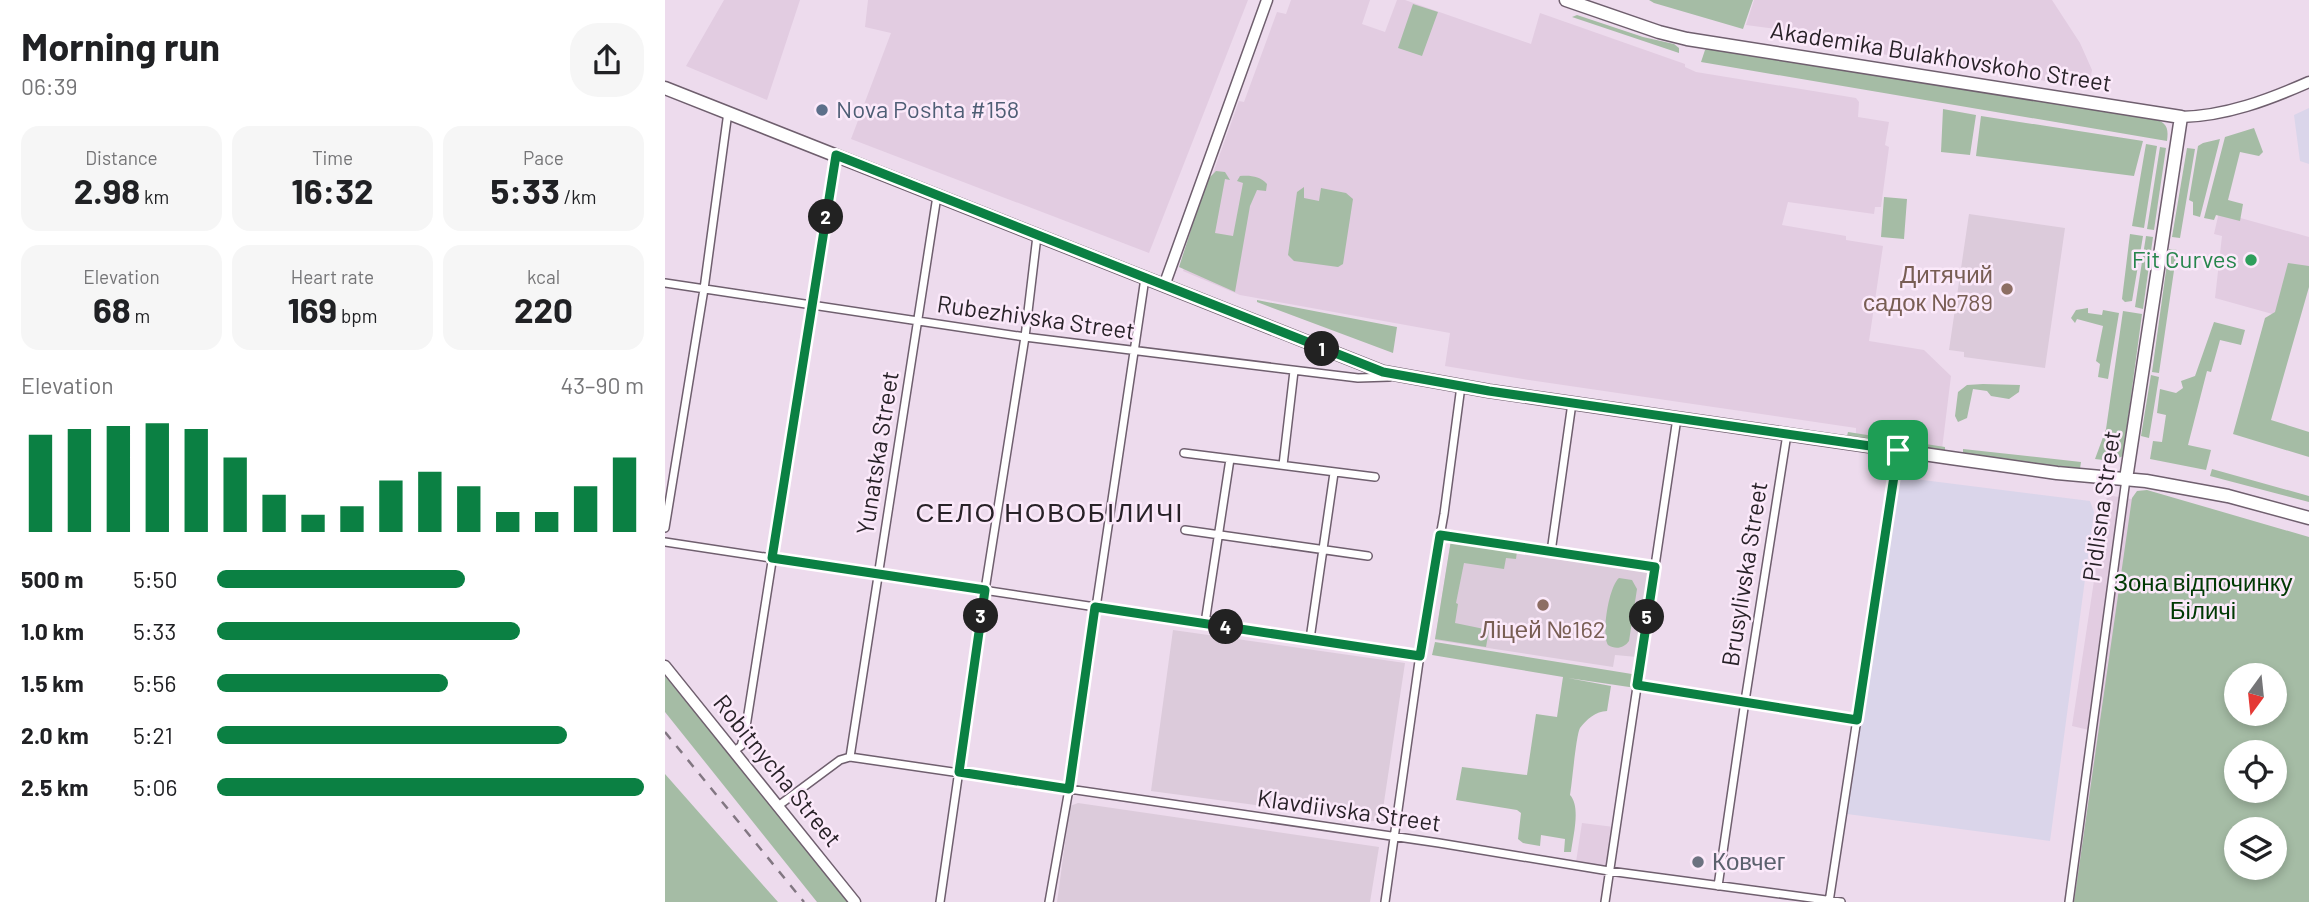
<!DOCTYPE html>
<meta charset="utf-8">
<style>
:root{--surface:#fff;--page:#f6f6f6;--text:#202124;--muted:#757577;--accent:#0b8043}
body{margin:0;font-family:Barlow,sans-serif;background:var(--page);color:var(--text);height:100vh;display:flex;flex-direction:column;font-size:26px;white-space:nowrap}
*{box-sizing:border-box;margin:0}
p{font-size:23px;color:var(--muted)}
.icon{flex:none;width:38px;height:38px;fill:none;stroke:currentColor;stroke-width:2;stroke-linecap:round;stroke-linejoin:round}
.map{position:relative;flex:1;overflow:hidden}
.details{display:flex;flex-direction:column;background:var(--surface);width:665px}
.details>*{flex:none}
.needle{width:46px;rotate:195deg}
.tools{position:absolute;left:1559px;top:663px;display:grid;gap:14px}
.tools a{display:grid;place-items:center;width:63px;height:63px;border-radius:50%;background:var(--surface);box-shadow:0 4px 10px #0003;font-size:35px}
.pin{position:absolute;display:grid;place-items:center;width:60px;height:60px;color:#fff;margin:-30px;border-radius:14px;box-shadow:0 4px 10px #0006}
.km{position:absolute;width:35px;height:35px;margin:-18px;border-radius:50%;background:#222;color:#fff;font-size:19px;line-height:35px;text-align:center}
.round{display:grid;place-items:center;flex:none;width:74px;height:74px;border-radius:28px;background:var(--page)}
.head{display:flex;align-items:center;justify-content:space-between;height:119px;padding:0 21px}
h1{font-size:38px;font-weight:700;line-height:52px}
.metrics{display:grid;grid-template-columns:repeat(3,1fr);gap:10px;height:119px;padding:7px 21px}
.metrics div{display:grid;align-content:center;border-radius:18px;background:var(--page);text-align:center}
.metrics b{font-size:35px;font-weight:700}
.metrics small{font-size:19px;font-weight:400}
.metrics p{font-size:19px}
.chart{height:196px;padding:14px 21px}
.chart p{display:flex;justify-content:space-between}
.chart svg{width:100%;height:126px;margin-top:7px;stroke:var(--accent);stroke-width:6}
ul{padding:0 21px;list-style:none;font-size:23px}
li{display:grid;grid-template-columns:112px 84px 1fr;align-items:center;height:52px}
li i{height:18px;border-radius:9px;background:var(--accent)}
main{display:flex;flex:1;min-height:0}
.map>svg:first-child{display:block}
.built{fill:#e2cce1}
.education{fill:#dccbdb}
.medical{fill:#dad5ea}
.green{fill:#a5bca5;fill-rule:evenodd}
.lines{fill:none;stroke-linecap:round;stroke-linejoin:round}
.street-casing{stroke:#6f5f6e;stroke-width:10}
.secondary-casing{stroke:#6f5f6e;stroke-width:13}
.primary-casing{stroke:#6f5f6e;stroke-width:15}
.street{stroke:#fff;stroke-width:7}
.secondary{stroke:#fff;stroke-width:10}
.primary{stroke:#fff;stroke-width:12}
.rail{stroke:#827782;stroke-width:2.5;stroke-dasharray:9 9;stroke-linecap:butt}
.route-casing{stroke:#fff;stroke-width:14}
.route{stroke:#0b8043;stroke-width:9}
.service-dot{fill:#5c6f8a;stroke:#fbe9fa;stroke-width:2.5}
.leisure-dot{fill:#2e9e5b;stroke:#fbe9fa;stroke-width:2.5}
.education-dot{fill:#8d6e63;stroke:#fbe9fa;stroke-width:2.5}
.worship-dot{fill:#6b7280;stroke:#fbe9fa;stroke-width:2.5}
.labels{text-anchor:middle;stroke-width:5;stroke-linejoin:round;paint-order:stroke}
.street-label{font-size:24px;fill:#282228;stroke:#fbe9fa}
.service-label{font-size:24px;fill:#4e5e75;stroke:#fbe9fa;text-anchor:start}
.leisure-label{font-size:24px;fill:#27864d;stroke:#fbe9fa;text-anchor:end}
.education-label{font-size:24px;fill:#785e54;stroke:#fbe9fa;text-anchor:end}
.park-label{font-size:24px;fill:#003903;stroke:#fbe9fa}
.worship-label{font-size:24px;fill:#5b616d;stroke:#fbe9fa;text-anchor:start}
.neighbourhood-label{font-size:26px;letter-spacing:2px;fill:#282228;stroke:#fbe9fa}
</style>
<main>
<section class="details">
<div class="head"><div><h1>Morning run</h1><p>06:39</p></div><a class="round"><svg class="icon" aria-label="share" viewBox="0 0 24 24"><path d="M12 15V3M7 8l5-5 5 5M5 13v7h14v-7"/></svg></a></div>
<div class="metrics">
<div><p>Distance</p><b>2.98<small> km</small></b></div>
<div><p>Time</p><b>16:32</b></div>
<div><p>Pace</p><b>5:33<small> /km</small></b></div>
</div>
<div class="metrics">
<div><p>Elevation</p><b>68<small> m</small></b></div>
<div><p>Heart rate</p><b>169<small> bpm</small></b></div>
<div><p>kcal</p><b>220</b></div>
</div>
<div class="chart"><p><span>Elevation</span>43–90 m</p>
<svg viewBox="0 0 160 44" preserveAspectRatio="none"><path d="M5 44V10M15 44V8M25 44V7M35 44V6M45 44V8M55 44V18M65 44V31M75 44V38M85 44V35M95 44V26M105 44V23M115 44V28M125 44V37M135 44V37M145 44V28M155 44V18"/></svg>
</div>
<ul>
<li><b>500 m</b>5:50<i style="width:58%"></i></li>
<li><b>1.0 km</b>5:33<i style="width:71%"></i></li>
<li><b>1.5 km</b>5:56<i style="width:54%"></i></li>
<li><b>2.0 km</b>5:21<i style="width:82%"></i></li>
<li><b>2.5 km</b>5:06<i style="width:100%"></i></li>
</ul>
</section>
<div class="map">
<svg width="1644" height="902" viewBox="0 0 1644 902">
<rect width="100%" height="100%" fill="#eddbed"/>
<!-- built -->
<path class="built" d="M59,0h76l-33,100 -81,-34z
M203,0h380l-99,253 -298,-114 40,-106 -26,-6z
M626,0h79l-8,24 23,8 12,-32h8l126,44 9,-31 145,51v3l11,5 160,26 3,4 -1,15 31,5 -4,23 4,2 -8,60h-6l-1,7 -86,-12 -6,23 64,11v4l37,6 -14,95 55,9 27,26 -9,73 -86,-12v-9l-327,-48 -84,-14 5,-33 -210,-38 -57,-24 29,-95 27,-75 5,1 33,-90 9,2z
M1089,0h298l28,43 12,27 -3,18 -244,-40 -16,-12 -83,-11z
M1554,212l90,25v32l-33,46 -61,-17 7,-62 -8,-2z
M1442,495l30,5 -58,402h-15l25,-172 -17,-4z
M917,823l32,4 -8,40 -30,-5z"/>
<!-- education -->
<path class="education" d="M1304,214l96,14 -20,140 -81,-11v-5l-15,-2z
M786,540l93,14 2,4 24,3 2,-2 78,11 -13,87 -22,-2 -2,12 -178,-27z
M508,630l232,33 -24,159 -230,-31z
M413,803l301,44 -9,55h-313l13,-96z"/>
<!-- medical -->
<path class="medical" d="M1644,108v56l-9,-3 -6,-46z
M1234,477l191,24 4,11 -44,329 -203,-27z"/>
<!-- green -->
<path class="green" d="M984,0h104l-10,29 -89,-26z
M748,4l25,8 -16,44 -24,-8z
M912,15l66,22 31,7 5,4v5l-107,-36z
M1043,48l443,70c15,4 18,8 16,23l-466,-79 4,-12z
M1278,109l33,6 -6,40 -29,-3z
M1316,116l162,25 -9,35 -158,-20z
M1589,128l9,24 -4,4 -19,-4 -12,48 15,4 -3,17 -24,-6 -2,5 -10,-2 21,-81z
M1555,139l-20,78 -7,-2v-13l-4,-2 9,-54 5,-3z
M1481,144l11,2 -13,82 -12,-2z
M1495,147l6,1 -12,82 -7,-1z
M1522,148l8,1 -15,89 -8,-1z
M551,171l9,1 5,8 -5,-1 -10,54 18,3 10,-53 -6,-2 3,-5c10,-1 20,0 27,8l-1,7 -9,-1 -7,16 -15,86 -56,-25 28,-87z
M639,187v11l15,3 2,-13 25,5 7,6 -10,65 -5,3 -44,-6 -6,-6 9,-63z
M1219,197l23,2 -3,40 -23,-2z
M1465,234l13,2 -11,65 -7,1 -3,-3z
M1481,236l7,1 -10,72 -8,-2z
M1504,249l8,1 -18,123 -7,-1z
M1623,263l21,3v21l-38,133 38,12v25l-76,-23 32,-116 10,-6z
M592,300l140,27 -4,26 -136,-51z
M1423,308v5l14,2 1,-5 16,3 -11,66 -10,-2 2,-13 -4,-3 7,-35 -26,-7 -2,4 -4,-5 5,-8z
M1458,311l19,3 -19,142 -11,5 -17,-2 11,-30z
M1549,322l31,8 -4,15 -21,-5 -9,32 -4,-1 -19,74 23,5 -5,20 -56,-11 3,-18 9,1 4,-27 -9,-2 3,-24 16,4 7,-5 -2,-7 14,-5z
M1486,375l8,2 -10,61 -8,-2z
M1318,384l37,1 -1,7 -10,7 -18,-3 -4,-5 -14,-2 -6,29 -9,4 -3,-6 3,-24 9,-7z
M1183,432l97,15v7l-99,-14z
M1298,449l118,13 -1,7 -37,-2 -80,-11z
M1547,469l97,27v6l-99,-26z
M1482,490l162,47v365h-235l58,-404 5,-7zM1572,676h38v38h-38zM1610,752v39h-38v-39zM1572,830h38v38h-38z
M786,540l66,11 -1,8 -10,-1 -2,11 -40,-6 -8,40 2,1 -3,19 34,7 -3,17 -51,-8z
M954,578l13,2 5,9 -8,52c-5,7 -13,9 -21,4 -7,-11 1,-59 11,-67z
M770,642l203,33 -2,13 -68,-10 43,8 -4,25c-11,0 -21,9 -27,17 -4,7 -8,56 -10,67 11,12 3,41 1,57h-7l1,-13 -24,-4 -1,11 -17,-3 -5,-4 3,-26 -4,-3 -61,-10 6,-33 65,8 9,-61 21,3 6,-40 -131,-22z
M0,676l164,199 22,27h-34l-152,-190z
M0,774l113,128h-113z"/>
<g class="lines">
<!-- street casing -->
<g class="street-casing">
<path id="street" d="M0,283l360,54 333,41 31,-1
M519,453l191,24
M618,465l11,-94
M0,528l39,-239 24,-177
M520,530l183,26
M775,535l215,32
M0,542l755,114
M886,552l21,-149
M540,623l25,-164
M645,639l24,-166
M972,685l220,35
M69,751l7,-5 4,-13 91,-578
M185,757l87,-561
M113,806l62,-46 10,-3 589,86 170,28 232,31
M1053,886l27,-185 42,-267
M275,902l45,-312 40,-253 12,-101
M384,902l20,-113 76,-511
M720,902l39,-276 20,-112 17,-128
M940,902l72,-484
M1164,902l69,-451
M1404,902l57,-423"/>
</g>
<!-- secondary casing -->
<g class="secondary-casing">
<path id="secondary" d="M1516,117c45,-1 87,-17 128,-35
M499,286l103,-286
M0,666l190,236"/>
</g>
<!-- primary casing -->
<g class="primary-casing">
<path id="primary" d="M901,0l93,32 28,7 494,78 -55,362
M0,88l718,284 106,19 462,67 106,15 89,8 82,15 81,22"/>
</g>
<!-- street -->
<use href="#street" class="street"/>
<!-- secondary -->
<use href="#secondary" class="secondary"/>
<!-- primary -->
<use href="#primary" class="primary"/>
<!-- rail -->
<path class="rail" d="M0,732l139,170"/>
</g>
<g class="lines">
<!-- route casing -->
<g class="route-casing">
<path id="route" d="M171,155l547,217 106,19 409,59 -41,270 -220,-35 18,-118 -215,-32 -20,121 -325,-49 -26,182 -110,-17 26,-182 -213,-32z"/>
</g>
<!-- route -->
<use href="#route" class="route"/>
</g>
<!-- markers -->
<circle class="service-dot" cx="157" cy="110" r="7"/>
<circle class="leisure-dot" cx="1586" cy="260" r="7"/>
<g class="education-dot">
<circle cx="1342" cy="289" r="7"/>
<circle cx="878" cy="605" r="7"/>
</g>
<circle class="worship-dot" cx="1033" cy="862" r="7"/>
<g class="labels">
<!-- street labels -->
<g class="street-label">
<text transform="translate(1276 57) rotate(9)" y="8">Akademika Bulakhovskoho Street</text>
<text transform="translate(371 318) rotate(8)" y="8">Rubezhivska Street</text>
<text transform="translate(213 453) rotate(-81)" y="8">Yunatska Street</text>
<text transform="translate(1437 506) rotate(-82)" y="8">Pidlisna Street</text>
<text transform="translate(1080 574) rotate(-81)" y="8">Brusylivska Street</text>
<text transform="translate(112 771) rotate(51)" y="8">Robitnycha Street</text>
<text transform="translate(684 811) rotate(8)" y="8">Klavdiivska Street</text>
</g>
<!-- service labels -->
<g class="service-label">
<text x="171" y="118">Nova Poshta #158</text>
</g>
<!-- leisure labels -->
<g class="leisure-label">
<text x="1572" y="268">Fit Curves</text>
</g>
<!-- education labels -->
<g class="education-label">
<text x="1328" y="283">Дитячий<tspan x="1328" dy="28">садок №789</tspan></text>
<text x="878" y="638" text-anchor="middle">Ліцей №162</text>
</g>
<!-- park labels -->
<g class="park-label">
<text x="1538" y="591">Зона відпочинку<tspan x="1538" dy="28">Біличі</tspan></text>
</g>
<!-- worship labels -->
<g class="worship-label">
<text x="1047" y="870">Ковчег</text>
</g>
<!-- neighbourhood labels -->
<g class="neighbourhood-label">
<text x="385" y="522">СЕЛО НОВОБІЛИЧІ</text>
</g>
</g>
</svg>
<div class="tools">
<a><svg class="needle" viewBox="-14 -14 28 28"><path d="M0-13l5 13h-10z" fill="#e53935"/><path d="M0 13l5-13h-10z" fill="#757577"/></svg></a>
<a><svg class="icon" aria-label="locate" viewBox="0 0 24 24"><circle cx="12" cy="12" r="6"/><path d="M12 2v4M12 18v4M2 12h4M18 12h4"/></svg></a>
<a><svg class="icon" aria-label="layers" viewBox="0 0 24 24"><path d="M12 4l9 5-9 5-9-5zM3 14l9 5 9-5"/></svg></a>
</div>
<div class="pin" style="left:1233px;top:450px;background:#1e9e55"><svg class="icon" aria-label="arrive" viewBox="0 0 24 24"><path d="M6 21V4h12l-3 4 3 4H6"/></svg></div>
<b class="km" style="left:657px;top:349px">1</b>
<b class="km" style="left:161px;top:217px">2</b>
<b class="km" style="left:316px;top:616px">3</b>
<b class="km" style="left:561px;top:627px">4</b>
<b class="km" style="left:982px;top:617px">5</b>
</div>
</main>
